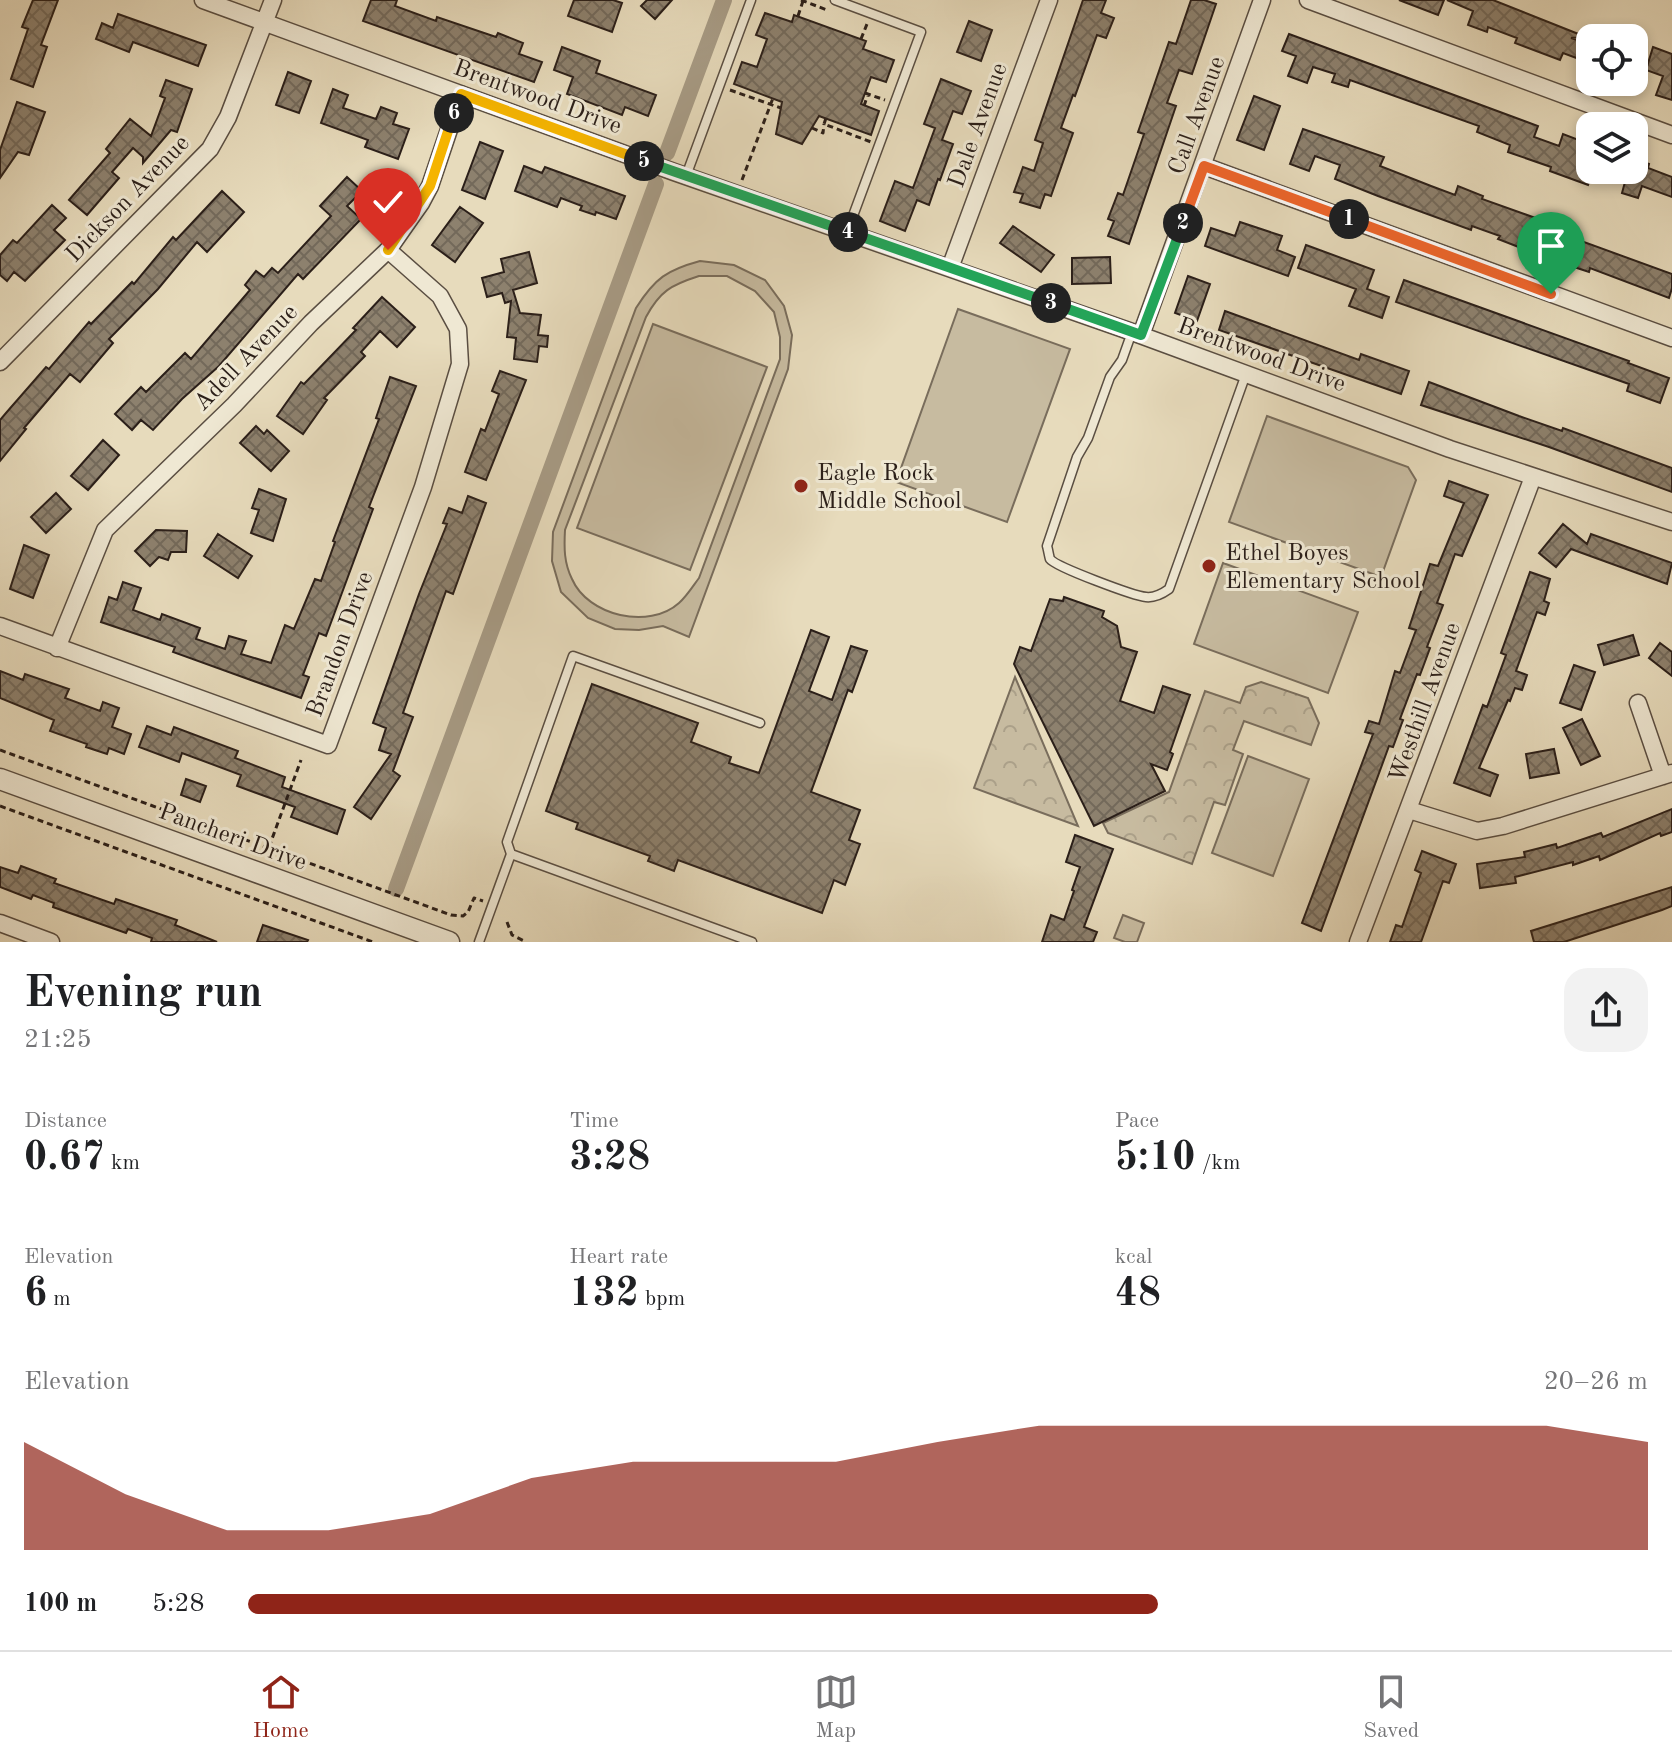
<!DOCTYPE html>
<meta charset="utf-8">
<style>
:root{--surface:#fff;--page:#f2f2f2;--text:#202124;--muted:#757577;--line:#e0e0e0;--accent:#8f2418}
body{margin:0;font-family:"Old Standard TT",serif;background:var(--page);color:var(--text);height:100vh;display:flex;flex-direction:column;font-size:30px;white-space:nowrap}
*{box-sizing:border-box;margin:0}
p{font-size:26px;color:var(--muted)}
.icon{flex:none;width:44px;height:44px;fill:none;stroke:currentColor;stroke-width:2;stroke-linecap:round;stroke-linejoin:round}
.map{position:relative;height:942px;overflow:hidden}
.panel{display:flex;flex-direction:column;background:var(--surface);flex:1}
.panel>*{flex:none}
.fabs{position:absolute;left:1576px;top:24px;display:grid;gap:16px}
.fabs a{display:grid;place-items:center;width:72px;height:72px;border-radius:16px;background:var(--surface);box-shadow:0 4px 12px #0003;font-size:40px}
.pin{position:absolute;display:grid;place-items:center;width:68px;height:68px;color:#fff;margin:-82px -34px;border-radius:50% 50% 50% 0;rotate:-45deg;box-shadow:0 0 8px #0007}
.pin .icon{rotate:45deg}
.km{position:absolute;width:40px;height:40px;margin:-20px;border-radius:50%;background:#222;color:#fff;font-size:22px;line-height:40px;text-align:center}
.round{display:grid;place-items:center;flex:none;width:84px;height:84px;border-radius:24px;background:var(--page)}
.summary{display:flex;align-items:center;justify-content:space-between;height:136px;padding:0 24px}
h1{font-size:44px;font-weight:700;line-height:60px}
.stats{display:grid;grid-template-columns:repeat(3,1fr);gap:12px;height:136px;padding:8px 24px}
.stats div{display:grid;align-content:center}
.stats b{font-size:40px;font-weight:700}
.stats small{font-size:22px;font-weight:400}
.stats p{font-size:22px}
.chart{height:224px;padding:16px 24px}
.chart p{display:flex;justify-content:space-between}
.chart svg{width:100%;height:144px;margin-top:8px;fill:var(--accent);opacity:.7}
ul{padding:0 24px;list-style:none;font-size:26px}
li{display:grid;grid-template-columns:128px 96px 1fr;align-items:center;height:60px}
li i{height:20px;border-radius:10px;background:var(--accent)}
.menu{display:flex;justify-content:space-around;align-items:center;height:112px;border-top:2px solid var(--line);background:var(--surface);font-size:22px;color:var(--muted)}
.menu a{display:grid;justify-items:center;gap:4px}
.menu .active{color:var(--accent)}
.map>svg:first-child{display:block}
.park{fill:url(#park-crowns);stroke:#796d5c;stroke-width:2}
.pitch{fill:#c7bba0;stroke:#796d5c;stroke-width:2;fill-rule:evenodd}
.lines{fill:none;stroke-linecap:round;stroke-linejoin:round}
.canal{stroke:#a79b85;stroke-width:16}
.building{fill:url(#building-cross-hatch);stroke:#2b1f19;stroke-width:2}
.service-casing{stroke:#5a4e42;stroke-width:11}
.minor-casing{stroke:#5a4e42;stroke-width:19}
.tertiary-casing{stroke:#5a4e42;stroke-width:23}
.path{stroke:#2b1f19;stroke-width:3;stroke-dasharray:6 4;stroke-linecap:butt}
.service{stroke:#efe8d3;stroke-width:8}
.minor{stroke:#efe8d3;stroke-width:16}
.tertiary{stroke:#efe8d3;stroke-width:20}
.split-1-casing{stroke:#fff;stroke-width:16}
.split-2-casing{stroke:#fff;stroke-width:16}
.split-3-casing{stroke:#fff;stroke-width:16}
.split-4-casing{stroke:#fff;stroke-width:16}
.split-5-casing{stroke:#fff;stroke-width:16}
.split-6-casing{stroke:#fff;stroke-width:16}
.split-7-casing{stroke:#fff;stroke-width:16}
.split-1{stroke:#f0652b;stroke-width:10}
.split-2{stroke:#f0652b;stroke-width:10}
.split-3{stroke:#22a559;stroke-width:10}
.split-4{stroke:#22a559;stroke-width:10}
.split-5{stroke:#22a559;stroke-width:10}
.split-6{stroke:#f5b400;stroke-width:10}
.split-7{stroke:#f5b400;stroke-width:10}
.poi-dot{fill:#8f2418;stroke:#efe8d3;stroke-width:3}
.labels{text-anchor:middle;stroke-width:6;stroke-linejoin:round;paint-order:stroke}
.street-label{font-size:24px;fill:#2b1f19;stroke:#efe8d3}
.poi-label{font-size:24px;fill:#2b1f19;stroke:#efe8d3;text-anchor:start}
</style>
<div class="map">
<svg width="1672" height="942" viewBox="0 0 1672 942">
<defs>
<pattern id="park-crowns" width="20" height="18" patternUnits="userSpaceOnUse" patternTransform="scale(2)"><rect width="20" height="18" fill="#c7bba0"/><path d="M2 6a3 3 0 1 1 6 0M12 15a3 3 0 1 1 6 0" fill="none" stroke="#aba089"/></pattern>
<pattern id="building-cross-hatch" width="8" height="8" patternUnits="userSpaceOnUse" patternTransform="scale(2)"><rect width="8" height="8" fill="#8d816e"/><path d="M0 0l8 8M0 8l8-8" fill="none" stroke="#73695a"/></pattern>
</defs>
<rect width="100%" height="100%" fill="#e7dbbc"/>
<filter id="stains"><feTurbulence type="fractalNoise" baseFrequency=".0025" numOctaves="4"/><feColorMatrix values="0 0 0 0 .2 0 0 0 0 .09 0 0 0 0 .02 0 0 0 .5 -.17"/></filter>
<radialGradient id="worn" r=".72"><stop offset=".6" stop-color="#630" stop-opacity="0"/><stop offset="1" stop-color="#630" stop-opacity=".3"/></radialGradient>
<!-- park -->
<path class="park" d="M1015,677l63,149 -104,-38z
M1261,682l47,16 11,25 -8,22 -67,-24 -11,29 10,4 -18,51 -11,-3 -22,62 -84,-31 -5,-10 66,-31 36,-101 35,12 6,-16z
M1123,915l21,8 -7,19h-12l-11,-4z"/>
<!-- pitch -->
<path class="pitch" d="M700,261l34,4 31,15 19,26 8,29 -4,34 -99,268 -26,-11 -24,4 -24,-1 -27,-11 -27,-26 -9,-31 1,-29 83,-224c19,-30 31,-38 64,-47zM699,276h28l28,15 19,21 6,25v22l-81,219c-6,8 -12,18 -20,25 -30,27 -91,13 -107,-24 -8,-16 -8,-31 -7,-49l81,-213c14,-26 25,-32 53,-41z
M958,309l112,40 -63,173 -111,-40z
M653,324l114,43 -77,203 -113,-42z
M1267,416l141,51 8,13 -35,97 -152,-55z
M1223,563l135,49 -30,81 -134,-49z
M1248,756l61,23 -36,97 -61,-23z"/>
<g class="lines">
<!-- canal -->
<path class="canal" d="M667,153l57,-153
M396,889l260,-705"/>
</g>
<!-- building -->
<path class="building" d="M33,0h25l-17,45 6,2 -14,40 -22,-8 17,-50 -6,-2z
M371,0h26l-2,6 41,15 1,-4 59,20 2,-4 25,10 -4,11 23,8 -8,20 -171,-61z
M574,0h39l9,3 -10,29 -44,-16z
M647,0h25l-17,19 -14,-13z
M1083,0h23l-5,13 13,5 -8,20 -9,-3 -22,61 -2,-1 -12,33 12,5 -22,63 -6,-2 -5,14 -20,-6 3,-8 -9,-2 9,-25 11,4 9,-28 -8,-3z
M1191,0h13l12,4 -24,70 -13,-4 -12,33 9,3 -47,138 -21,-8 6,-15 -6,-2 10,-26 5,2 21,-61 -6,-2 31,-90 7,2z
M1399,0h45l-6,15z
M1447,0h46l93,37 -15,1 19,6v19l-27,-10 -3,7 -45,-17 2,-5 -29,-11 -1,5 -19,-7 5,-14z
M765,13l27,9 2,-7 72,26 -3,8 31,11 -8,22 -15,-5 -10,27 18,7 -8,24 -52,-19 -17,28 -26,-10 6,-32 -48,-18 8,-22 15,5 10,-28 -11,-4z
M118,14l88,31 -8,21 -65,-24 -4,10 -33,-13 6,-16 11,5z
M969,21l23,9 -11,31 -24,-9z
M1289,34l249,92 -4,11 25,9 4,-12 21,8 -6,17 12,5v6h3l-5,15 -38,-14 1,-4 -43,-15 2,-7 -33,-13 2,-6 -129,-46 -2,7 -16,-5 3,-8 -22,-7 -6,16 -19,-7 8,-20 -14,-5z
M562,47l38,14 -4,12 60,22 -8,21 -23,-9 -3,8 -55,-21 6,-17 -19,-7z
M1653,47l19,7v46l-16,-5 7,-19 -17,-6z
M288,72l23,9 -12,32 -23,-8z
M941,79l30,12 -9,23 -9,-3 -11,29 11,4 -13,36 -2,-1 -9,26 -12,-5 -12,31 -25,-10 15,-40 18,7 22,-60 -11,-4z
M166,80l26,9 -15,43 -6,-2 -28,33v-6l-10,-9 -21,24 7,6 -32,37 -18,-15 41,-47 -4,-4 24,-30 21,17 14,-38 -5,-2z
M333,89l15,6 -5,13 33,11 5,-12 16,6 -4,11 16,5 -11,30 -33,-12 3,-7 -47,-17z
M1254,96l26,10 -16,44 -27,-10z
M17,102l28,10 -16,43 -11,-3 -18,26v-28z
M1303,129l81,28 -4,9 51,20 24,9 3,-9 25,10 -1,3 90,32 -2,6 102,37v14l-3,10 -79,-30 -1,4 -21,-7 3,-9 -25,-10 -4,10 -44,-17 2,-3 -28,-10 -1,4 -93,-34 -43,-17 5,-14 -25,-9 -6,15 -19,-7z
M480,142l23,9 -18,48 -23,-9z
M1634,159l15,5 -1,4 24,9v20l-30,-11 -4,12 -16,-5 3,-11 -30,-10 1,-2h38z
M524,166l18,7 3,-6 80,29 -9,23 -20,-7 -1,3 -15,-5 2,-4 -21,-8 -4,9 -42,-16z
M347,177l15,14 -15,15 14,13 -58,60 -5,-5 -79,92 -37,33 -29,31 -12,-10 -9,10 -17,-16 26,-27 5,5 39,-39 6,6 59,-69 -5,-5 11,-14 8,6 8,-9 6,5 53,-57 -11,-10z
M222,191l22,21 -37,40 -10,-10 -39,47 -49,50 4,4 -33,39 -10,-8 -46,54 2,1 -26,32v-41l6,-7 40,-46 3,2 40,-47 2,2 41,-42 2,2 39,-47 3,3z
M52,205l14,13 -12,12 11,10 -40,41 -11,-9 -7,9 -7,-6v-20l13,-15 4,3z
M460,207l23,16 -28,39 -23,-17z
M1240,222l42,14 -5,14 18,7 -7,19 -83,-30 6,-18 24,8z
M1013,226l41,29 -13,17 -41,-29z
M1306,245l68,25 -7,19 22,8 -7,21 -33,-12 7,-17 -58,-21z
M529,252l8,31 -24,7 7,23 21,2 -3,20 10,1 -1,11 -8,-1 -2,16 -23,-3 2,-21 -9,-1 4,-36 -6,2 -3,-10 -15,4 -5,-19 22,-6 -3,-13z
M1110,257l1,26 -39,1v-26z
M1188,276l22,8 -13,37 -22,-8z
M1404,280l225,81 -1,2 41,15 -9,25 -33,-12 2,-7 -233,-82z
M382,297l33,30 -18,20 -17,-16 -19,21 4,4 -41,42 3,2 -24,34 -26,-18 24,-34 3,2 52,-54 -3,-2z
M1225,311l134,49 2,-6 48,17 -8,23 -182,-64z
M500,371l26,9 -40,100 -21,-8 16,-43 4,2 14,-37 -7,-3z
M390,377l26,9 -47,121 4,2 -47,127 -7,-3 -16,42 6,2 -8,21 -128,-46 2,-5 -74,-25 8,-25 8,3 6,-18 18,6 -8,22 27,10 2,-6 38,14 -4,11 29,10 4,-13 17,5 -5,13 30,9 14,-38 9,4 21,-50 6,2 14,-39 -2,-1 46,-122 -3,-1z
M1429,382l90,34 43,15 1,-3 109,40v24l-123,-45 -128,-42z
M256,426l8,8 3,-4 22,21 -18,20 -31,-28z
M103,440l16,15 -31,35 -17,-14z
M1449,481l39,14 -26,61 -7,-2 -18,49 6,2 -16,42 3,1 -10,27 -3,-1 -17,45 3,1 -10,27 -4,-1 -68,185 -19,-8 71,-189 -8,-2 4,-11 10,3 16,-53 5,2 16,-43 -7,-2 21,-64 8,2 26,-63 -20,-7z
M259,489l27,10 -13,42 -22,-8 8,-23 -7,-2z
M56,493l15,16 -25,24 -15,-16z
M468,496l18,7 -33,91 -7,-3 -43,122 10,4 -20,54 7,5 -29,43 -17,-12 37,-53 -12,-4 7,-22 -13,-5 46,-129 28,-70 -4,-1 6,-15 13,5z
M1563,524l24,20 4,-10 81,29 -5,21 -96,-35 -15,18 -17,-14z
M156,530l31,1 -1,21h-15l-3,8 -9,-3 -9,9 -15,-15z
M218,534l34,22 -14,22 -34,-22z
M24,545l25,10 -16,43 -23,-9z
M1530,572l20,7 -6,22 5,2 -4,12 -8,-3 -21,59 11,4 -5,15 -7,-2 -5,13 -2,-1 -29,68 19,7 -8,21 -36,-13 29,-78 4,2 19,-52 -5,-2z
M1064,597l40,14 -2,6 15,9 4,21 16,5 -17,49 34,12 9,-27 27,9 -20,57 3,2 -6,16 -16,-6 14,27 -71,35 -80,-162 6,-17 11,4 19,-52 13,2z
M811,630l18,7 -20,54 23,9 19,-54 16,5 -15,41 -4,-2 -37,102 49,18 -11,30 11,4 -15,41 -11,-5 -12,33 -144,-53 -4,11 -26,-10 2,-5 -74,-27 2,-6 -32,-12 46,-127 106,39 -7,19 40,15 -2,6 30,10z
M1633,635l6,20 -35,10 -6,-20z
M1660,643l12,9v24l-23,-18z
M1574,665l21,7 -14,38 -21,-7z
M0,671l23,9 2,-6 44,15 -4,9 35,13 3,-9 16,6 -7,19 19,7 -7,20 -15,-6 -2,6 -21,-7 1,-3 -37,-13 4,-11 -54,-22z
M1582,719l18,37 -19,9 -18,-37z
M147,726l24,9 3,-8 64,24 -3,7 50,19 -3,10 63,23 -8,24 -46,-17 4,-10 -58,-21 4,-11 -59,-22 -3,9 -40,-15z
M1554,749l5,24 -29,5 -4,-24z
M186,779l20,7 -6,16 -19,-7z
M1672,809v23l-11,4 -1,-3 -60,27 -1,-4 -26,9v-3l-58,15 1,6 -36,5 -3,-24 48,-7 -1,-5 32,-8 1,4 44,-15 2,4z
M1075,835l38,14 -29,78 13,5 -4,10h-51l9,-27 13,5 10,-29 -2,-1 8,-23 -14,-5z
M1422,851l34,13 -7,19 -6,-2 -22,61h-31l6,-17 6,2 19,-54 -6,-3z
M21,866l35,13 -2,4 60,21 2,-5 61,21 -2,5 42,17h-66l1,-4 -24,-9 -2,4 -73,-26 1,-4 -21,-8 -2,4 -31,-12v-20l18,6z
M1672,887v19l-10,4 -98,32h-30l-3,-11z
M263,925l45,15 -1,2h-50z"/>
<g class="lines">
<!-- service casing -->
<g class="service-casing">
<path id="service" d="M835,0l86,32 -74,200
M686,176l65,-176
M1132,332l-10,28 -12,17 -22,61 -11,19 -30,89c1,3 2,10 3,13 6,8 84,37 96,38 9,1 16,-3 23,-8l77,-215
M511,854l-4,-12 66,-186 187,67
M479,942l32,-88 241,88"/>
</g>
<!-- minor casing -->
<g class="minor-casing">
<path id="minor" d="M203,0l471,172 458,160 318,117 222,73
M1308,0l364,135
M1204,166l468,172
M950,268l99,-268
M1141,335l121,-335
M0,362l210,-213 18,-32 45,-117
M0,626l328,119 95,-258 37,-123 -2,-35 -18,-33 -52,-46
M57,648l48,-118 129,-125 77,-82 77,-73 33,-47 9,-17 31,-92
M1638,703l25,73
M1409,810l68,21 26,-5 169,-53
M0,923l51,19
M1358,942l175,-465"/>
</g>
<!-- tertiary casing -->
<g class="tertiary-casing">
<path id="tertiary" d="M0,779l449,163"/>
</g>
<!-- path -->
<path class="path" d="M801,0l26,10
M798,16l5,-15
M861,39l6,-15
M730,90l51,18
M865,93l20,7
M864,106l4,-12
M826,118l-2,6 47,18
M812,128l11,5 1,-9
M742,180l31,-82
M0,750l451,165 12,1 5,-4 6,-14 9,3
M0,806l373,136
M269,847l32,-87
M507,922l5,13 14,7"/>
<!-- service -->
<use href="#service" class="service"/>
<!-- minor -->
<use href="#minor" class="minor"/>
<!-- tertiary -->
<use href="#tertiary" class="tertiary"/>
</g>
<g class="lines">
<!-- split-1 casing -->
<g class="split-1-casing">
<path id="split-1" d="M1349,219l202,75"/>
</g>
<!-- split-2 casing -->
<g class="split-2-casing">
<path id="split-2" d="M1183,223l21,-57 145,53"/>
</g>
<!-- split-3 casing -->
<g class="split-3-casing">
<path id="split-3" d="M1051,303l90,32 42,-112"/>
</g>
<!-- split-4 casing -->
<g class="split-4-casing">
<path id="split-4" d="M848,232l203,71"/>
</g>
<!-- split-5 casing -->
<g class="split-5-casing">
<path id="split-5" d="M644,161l204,71"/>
</g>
<!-- split-6 casing -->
<g class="split-6-casing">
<path id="split-6" d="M454,113l7,-19 183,67"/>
</g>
<!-- split-7 casing -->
<g class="split-7-casing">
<path id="split-7" d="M388,250l42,-64 24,-73"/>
</g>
<!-- split-1 -->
<use href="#split-1" class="split-1"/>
<!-- split-2 -->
<use href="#split-2" class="split-2"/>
<!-- split-3 -->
<use href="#split-3" class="split-3"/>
<!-- split-4 -->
<use href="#split-4" class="split-4"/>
<!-- split-5 -->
<use href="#split-5" class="split-5"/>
<!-- split-6 -->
<use href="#split-6" class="split-6"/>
<!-- split-7 -->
<use href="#split-7" class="split-7"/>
</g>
<!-- markers -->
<g class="poi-dot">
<circle cx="801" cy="486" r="8"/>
<circle cx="1209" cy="566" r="8"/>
</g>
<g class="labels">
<!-- street labels -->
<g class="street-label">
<text transform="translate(538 96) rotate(20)" y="8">Brentwood Drive</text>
<text transform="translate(1196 115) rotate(-70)" y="8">Call Avenue</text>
<text transform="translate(977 125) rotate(-70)" y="8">Dale Avenue</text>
<text transform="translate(127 198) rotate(-46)" y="8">Dickson Avenue</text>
<text transform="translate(1262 354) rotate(20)" y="8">Brentwood Drive</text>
<text transform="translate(245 357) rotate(-46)" y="8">Adell Avenue</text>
<text transform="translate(339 644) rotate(-70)" y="8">Brandon Drive</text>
<text transform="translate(1424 702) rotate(-70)" y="8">Westhill Avenue</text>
<text transform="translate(233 836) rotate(20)" y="8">Pancheri Drive</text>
</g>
<!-- poi labels -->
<g class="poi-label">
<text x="817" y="480">Eagle Rock<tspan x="817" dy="28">Middle School</tspan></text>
<text x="1225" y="560">Ethel Boyes<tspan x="1225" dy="28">Elementary School</tspan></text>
</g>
</g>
<rect width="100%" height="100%" filter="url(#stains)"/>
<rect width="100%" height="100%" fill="url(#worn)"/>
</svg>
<div class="fabs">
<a><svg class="icon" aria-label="locate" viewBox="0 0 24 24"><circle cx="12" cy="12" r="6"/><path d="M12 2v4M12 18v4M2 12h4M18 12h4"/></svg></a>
<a><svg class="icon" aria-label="layers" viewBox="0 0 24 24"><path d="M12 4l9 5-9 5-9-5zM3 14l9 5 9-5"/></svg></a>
</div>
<div class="pin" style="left:1551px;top:294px;background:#1e9e55"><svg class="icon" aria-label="arrive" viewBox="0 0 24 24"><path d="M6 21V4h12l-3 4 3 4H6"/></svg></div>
<div class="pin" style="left:388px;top:250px;background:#d93025"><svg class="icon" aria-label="check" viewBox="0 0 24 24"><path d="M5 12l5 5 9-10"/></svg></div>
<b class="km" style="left:1349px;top:219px">1</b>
<b class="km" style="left:1183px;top:223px">2</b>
<b class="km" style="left:1051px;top:303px">3</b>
<b class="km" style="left:848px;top:232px">4</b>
<b class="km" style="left:644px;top:161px">5</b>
<b class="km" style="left:454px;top:113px">6</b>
</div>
<section class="panel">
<div class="summary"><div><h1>Evening run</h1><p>21:25</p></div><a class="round"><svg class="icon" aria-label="share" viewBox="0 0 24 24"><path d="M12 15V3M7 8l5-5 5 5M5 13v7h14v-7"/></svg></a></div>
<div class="stats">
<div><p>Distance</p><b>0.67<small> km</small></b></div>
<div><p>Time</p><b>3:28</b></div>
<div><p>Pace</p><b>5:10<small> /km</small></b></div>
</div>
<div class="stats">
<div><p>Elevation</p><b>6<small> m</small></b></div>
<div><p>Heart rate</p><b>132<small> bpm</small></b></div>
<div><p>kcal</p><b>48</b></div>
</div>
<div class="chart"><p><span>Elevation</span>20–26 m</p>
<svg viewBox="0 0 160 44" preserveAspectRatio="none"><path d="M0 44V11L10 27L20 38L30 38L40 33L50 22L60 17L70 17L80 17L90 11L100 6L110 6L120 6L130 6L140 6L150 6L160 11V44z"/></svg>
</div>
<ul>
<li><b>100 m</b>5:28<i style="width:65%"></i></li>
</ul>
</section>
<nav class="menu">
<a class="active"><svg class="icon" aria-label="home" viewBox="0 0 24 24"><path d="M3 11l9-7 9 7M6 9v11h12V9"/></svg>Home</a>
<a><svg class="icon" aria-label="map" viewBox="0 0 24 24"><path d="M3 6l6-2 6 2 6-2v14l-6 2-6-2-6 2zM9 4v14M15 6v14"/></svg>Map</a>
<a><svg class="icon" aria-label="saved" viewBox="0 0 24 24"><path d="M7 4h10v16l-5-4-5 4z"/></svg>Saved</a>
</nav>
